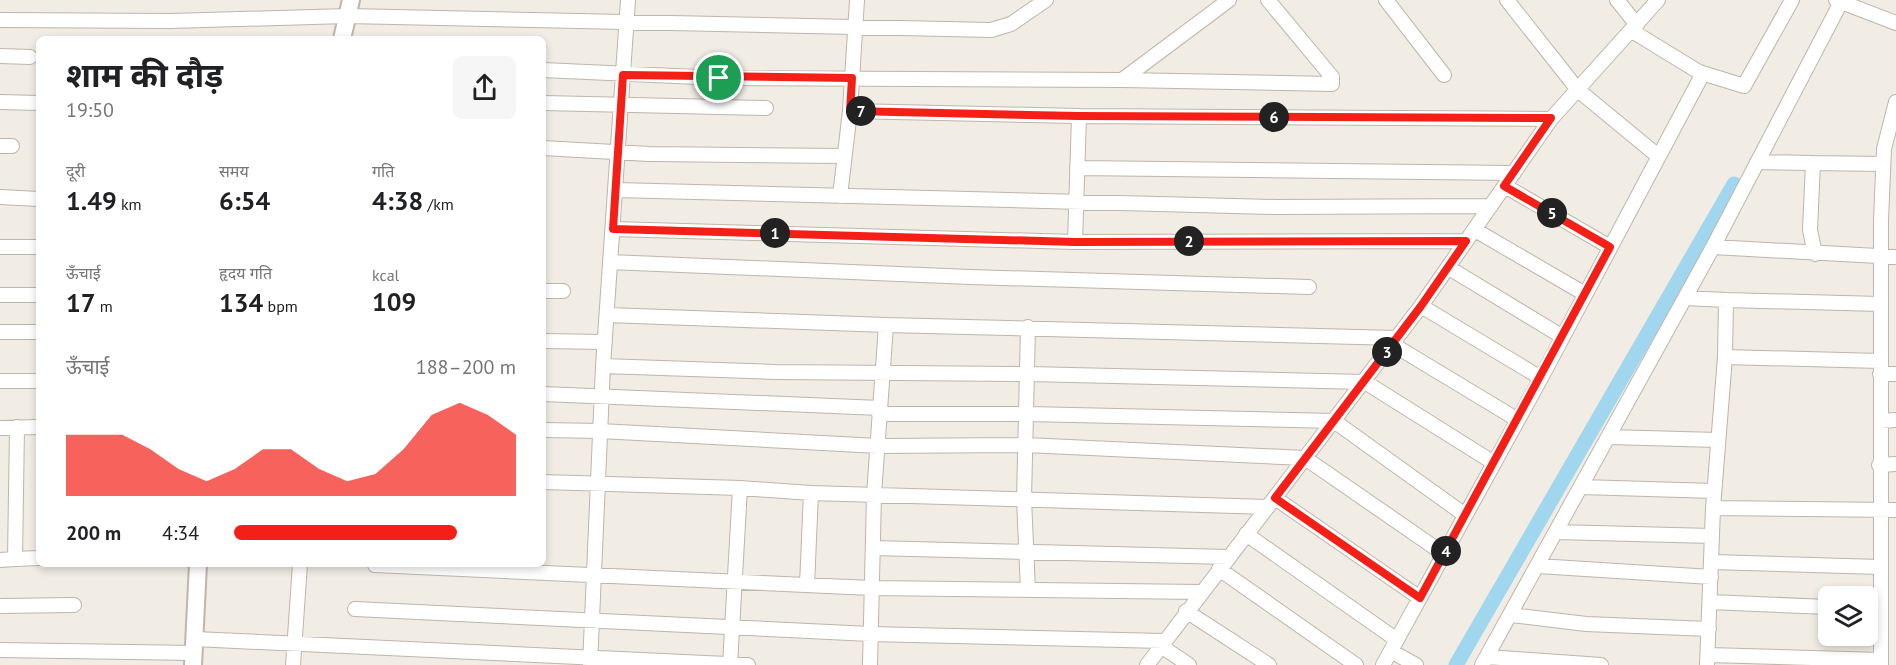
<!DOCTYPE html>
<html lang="hi">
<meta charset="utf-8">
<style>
:root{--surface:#fff;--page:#f6f6f6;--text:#202124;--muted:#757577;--accent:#f42018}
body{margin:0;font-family:"PT Sans","Noto Sans Devanagari",sans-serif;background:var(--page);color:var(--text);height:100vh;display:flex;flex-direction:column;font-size:22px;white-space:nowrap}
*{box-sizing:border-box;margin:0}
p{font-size:20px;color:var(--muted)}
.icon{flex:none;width:33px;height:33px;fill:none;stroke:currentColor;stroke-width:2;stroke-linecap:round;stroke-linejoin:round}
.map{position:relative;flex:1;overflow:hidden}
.details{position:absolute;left:36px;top:36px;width:510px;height:531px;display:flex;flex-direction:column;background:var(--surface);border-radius:9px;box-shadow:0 3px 9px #0003}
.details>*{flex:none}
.fabs{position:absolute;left:1818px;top:586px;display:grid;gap:12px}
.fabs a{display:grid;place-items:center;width:60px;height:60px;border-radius:9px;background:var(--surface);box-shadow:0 3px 9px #0003;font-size:30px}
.pin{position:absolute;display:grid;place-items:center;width:51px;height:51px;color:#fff;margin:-26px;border:3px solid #fff;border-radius:50%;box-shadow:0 2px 6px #0007}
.km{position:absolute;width:30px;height:30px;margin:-15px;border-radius:50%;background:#222;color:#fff;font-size:16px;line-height:30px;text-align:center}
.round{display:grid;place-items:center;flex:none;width:63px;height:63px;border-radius:9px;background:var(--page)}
.summary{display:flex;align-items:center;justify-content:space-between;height:102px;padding:0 30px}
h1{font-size:33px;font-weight:700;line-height:45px}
.metrics{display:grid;grid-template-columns:repeat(3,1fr);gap:9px;height:102px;padding:6px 30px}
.metrics div{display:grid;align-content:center}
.metrics b{font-size:26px;font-weight:700}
.metrics small{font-size:16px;font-weight:400}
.metrics p{font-size:16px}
.chart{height:168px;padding:12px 30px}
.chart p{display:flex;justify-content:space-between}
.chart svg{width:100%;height:108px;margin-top:6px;fill:var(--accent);opacity:.7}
ul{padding:0 30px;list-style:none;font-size:20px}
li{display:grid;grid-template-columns:96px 72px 1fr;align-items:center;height:45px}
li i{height:15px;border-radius:8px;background:var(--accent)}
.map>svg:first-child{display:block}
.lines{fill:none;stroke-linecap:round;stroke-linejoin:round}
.canal{stroke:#a0d7ee;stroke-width:15}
.minor-casing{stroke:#bfb5aa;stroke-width:16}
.tertiary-casing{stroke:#bfb5aa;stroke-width:20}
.minor{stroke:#fff;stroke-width:14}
.tertiary{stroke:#fff;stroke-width:16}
.route-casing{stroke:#fff;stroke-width:12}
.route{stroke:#f42018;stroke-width:8}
</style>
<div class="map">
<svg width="1896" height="665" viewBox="0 0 1896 665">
<rect width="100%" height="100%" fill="#f1ece4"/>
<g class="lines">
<!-- canal -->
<path class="canal" d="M1456,665l278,-481"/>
<!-- minor casing -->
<g class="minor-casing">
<path id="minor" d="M857,0l-7,111 229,5 472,3
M1386,0l58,75
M1507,0l71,90 80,66
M1617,0l20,25
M1836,0l60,23
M0,20l171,1 176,-5 644,14 20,-6 35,-24
M1632,31l67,41 45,14 48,-86
M0,56l30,1
M543,70l176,8 403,2 210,4v-7l-64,-77
M1122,80l107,-80
M0,102l39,1
M543,103l223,5
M0,146h12
M543,148l106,6 195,2
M1757,162l56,1 -3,67 5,24
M1813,163l69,1
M1077,168l437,5
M1505,186l105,61
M616,190l659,17 216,-1
M840,196l10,-85
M0,197l39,2
M613,229l462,13 391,-1
M1475,230l110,64
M1075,242l4,-126
M0,247h39
M1713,247l183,10
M610,262l360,15 339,10
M1449,268l114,69
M543,291h20
M0,295h39
M1685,298l41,2
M1421,306l120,72
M607,315l279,10
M0,332h39
M543,341l62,1
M1392,344l126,76
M1725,357l155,4
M603,366l172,6 254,2 336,8 129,81
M1880,374h16
M0,381h39
M543,394l337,14
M879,414h149l306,7 131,94
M1881,421l15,-1
M0,428l39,-1
M543,430l57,1 278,15 148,-1 279,13 139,96
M1609,437l108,3
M1879,465l17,-1
M543,482l197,6 71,5 457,14
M1581,487l133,4
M1275,498l145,100
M1713,508l183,2
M1556,532l156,4
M1246,534l151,106
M873,548l355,9
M15,559l24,-1
M0,560l15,-1 2,-132
M1712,562l168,5
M375,565l496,23 329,4
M1538,566l173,11
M1219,569l137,96
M807,585l4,-92
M1028,590l-4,-91 4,-172
M1710,602l118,5
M0,606l74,-1
M355,609l515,25 294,7
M1186,611l83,54
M1511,615l75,9 123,5
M195,639l553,26
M1161,646l28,19
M0,650l194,3
M1391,651l25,14
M1708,655l173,5
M1487,657l114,8
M293,665l7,-101
M590,665l13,-299 25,-366
M730,665l10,-177
M870,665l4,-170 12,-170 511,13
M1147,665l274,-359 130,-187 107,-119
M1383,665l158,-287 159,-299 -1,-7
M1482,665l231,-418 128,-245
M1707,665l6,-157 12,-151 1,-57 154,4
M1881,665v-445l3,-71 12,-47"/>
</g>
<!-- tertiary casing -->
<g class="tertiary-casing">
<path id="tertiary" d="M342,39l9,-39
M193,665l5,-101"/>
</g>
<!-- minor -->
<use href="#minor" class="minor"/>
<!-- tertiary -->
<use href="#tertiary" class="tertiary"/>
</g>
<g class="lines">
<!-- route casing -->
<g class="route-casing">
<path id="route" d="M623,75l229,3 -2,33 228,5 473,2 -47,68 106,61 -190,351 -145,-100 146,-192 45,-65 -391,1 -462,-13z"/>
</g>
<!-- route -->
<use href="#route" class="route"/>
</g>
</svg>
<div class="fabs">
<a><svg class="icon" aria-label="layers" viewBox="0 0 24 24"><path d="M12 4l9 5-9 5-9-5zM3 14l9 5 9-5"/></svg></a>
</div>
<div class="pin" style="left:719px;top:78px;background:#1e9e55"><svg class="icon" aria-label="arrive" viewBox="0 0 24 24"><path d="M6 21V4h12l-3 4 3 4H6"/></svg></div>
<b class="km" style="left:775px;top:233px">1</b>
<b class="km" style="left:1189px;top:241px">2</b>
<b class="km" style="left:1387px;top:352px">3</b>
<b class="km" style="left:1446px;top:551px">4</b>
<b class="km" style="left:1552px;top:213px">5</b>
<b class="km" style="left:1274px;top:117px">6</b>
<b class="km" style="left:861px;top:111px">7</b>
<section class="details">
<div class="summary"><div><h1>शाम की दौड़</h1><p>19:50</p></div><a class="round"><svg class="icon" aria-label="share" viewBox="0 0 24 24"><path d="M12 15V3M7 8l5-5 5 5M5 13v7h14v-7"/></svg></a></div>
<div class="metrics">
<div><p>दूरी</p><b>1.49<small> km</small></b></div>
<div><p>समय</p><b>6:54</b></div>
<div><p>गति</p><b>4:38<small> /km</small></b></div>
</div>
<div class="metrics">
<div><p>ऊँचाई</p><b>17<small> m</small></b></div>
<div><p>हृदय गति</p><b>134<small> bpm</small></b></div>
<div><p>kcal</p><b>109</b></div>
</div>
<div class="chart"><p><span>ऊँचाई</span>188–200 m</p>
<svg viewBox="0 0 160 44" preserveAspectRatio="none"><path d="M0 44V19L10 19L20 19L30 25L40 33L50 38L60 33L70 25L80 25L90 33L100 38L110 35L120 25L130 11L140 6L150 11L160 19V44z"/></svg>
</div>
<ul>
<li><b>200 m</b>4:34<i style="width:79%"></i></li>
</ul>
</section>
</div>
